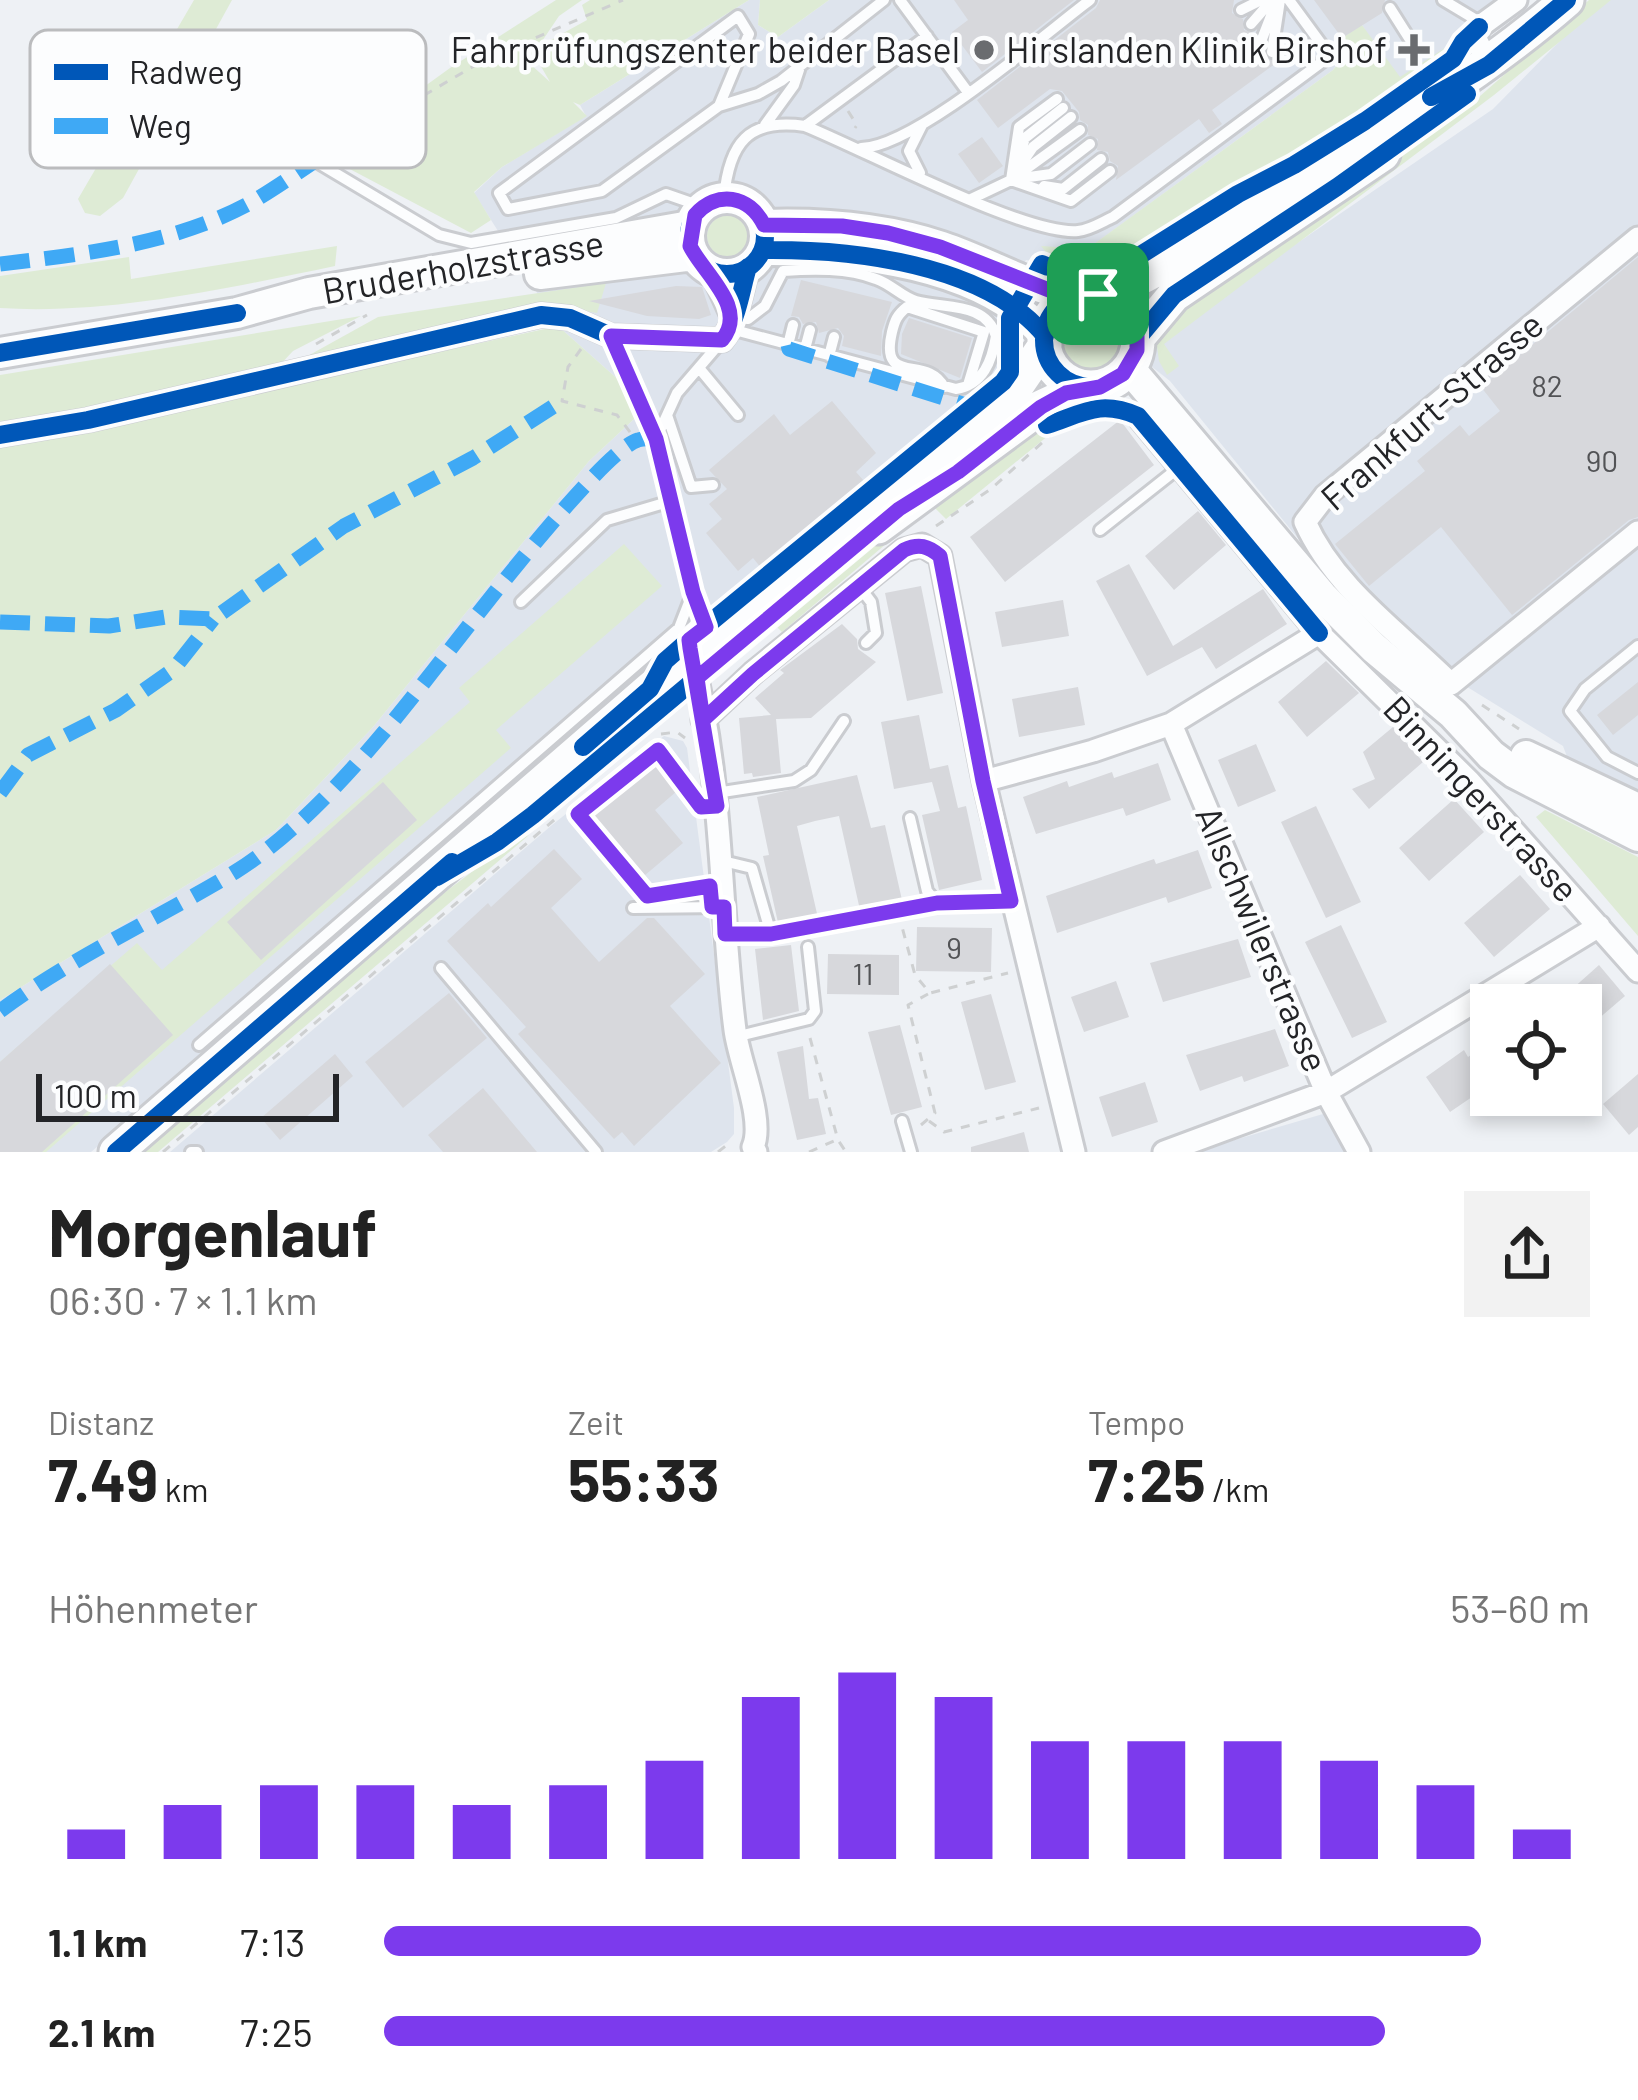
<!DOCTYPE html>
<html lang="de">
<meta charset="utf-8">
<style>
:root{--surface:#fff;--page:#f2f2f2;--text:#222;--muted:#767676;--accent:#7c3aed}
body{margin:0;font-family:Barlow,sans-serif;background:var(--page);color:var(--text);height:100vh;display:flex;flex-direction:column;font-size:45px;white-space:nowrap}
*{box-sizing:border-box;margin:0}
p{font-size:39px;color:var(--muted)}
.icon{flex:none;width:66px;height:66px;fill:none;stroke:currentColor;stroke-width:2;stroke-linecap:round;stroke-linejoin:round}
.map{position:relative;height:1152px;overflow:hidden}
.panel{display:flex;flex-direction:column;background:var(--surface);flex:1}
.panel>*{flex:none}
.fabs{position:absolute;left:1470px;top:984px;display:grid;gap:24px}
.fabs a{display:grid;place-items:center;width:132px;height:132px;border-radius:0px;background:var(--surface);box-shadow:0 6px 18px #0003;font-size:60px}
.scale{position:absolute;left:36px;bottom:30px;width:303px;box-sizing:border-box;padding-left:12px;border:6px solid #232427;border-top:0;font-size:33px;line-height:42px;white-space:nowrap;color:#232427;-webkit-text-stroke:9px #fcfdfe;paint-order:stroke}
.pin{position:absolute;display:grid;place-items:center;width:102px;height:102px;color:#fff;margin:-51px;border-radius:24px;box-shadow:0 6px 18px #0006}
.round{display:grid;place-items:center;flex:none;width:126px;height:126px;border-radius:0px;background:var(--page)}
.overview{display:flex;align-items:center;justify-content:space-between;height:204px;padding:0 48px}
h1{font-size:66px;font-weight:700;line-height:90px}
.figures{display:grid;grid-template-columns:repeat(3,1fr);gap:18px;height:204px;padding:12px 48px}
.figures div{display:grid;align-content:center}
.figures b{font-size:60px;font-weight:700}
.figures small{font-size:33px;font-weight:400}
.figures p{font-size:33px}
.chart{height:336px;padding:24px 48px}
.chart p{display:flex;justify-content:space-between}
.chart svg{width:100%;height:216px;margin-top:12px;stroke:var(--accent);stroke-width:6}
ul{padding:0 48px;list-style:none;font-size:39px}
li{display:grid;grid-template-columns:192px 144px 1fr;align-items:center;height:90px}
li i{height:30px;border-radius:15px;background:var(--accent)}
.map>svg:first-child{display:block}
.built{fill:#dee4ed}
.green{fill:#deebd5}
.building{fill:#d7d8dc}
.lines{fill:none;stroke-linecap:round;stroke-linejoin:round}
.service-casing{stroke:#caccd0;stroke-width:16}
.minor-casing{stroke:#caccd0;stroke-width:27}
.secondary-casing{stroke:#caccd0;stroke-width:36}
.primary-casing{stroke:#caccd0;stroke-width:39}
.path{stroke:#ced0d1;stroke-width:3;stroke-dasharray:9 9;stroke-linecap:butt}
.service{stroke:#fcfdfe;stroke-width:10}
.minor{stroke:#fcfdfe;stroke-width:21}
.secondary{stroke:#fcfdfe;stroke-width:30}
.primary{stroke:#fcfdfe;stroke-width:33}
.quiet{stroke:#3fa9f5;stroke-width:15;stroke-dasharray:30 15;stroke-linecap:butt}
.cycleway-casing{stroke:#fcfdfe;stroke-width:26}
.cycleway{stroke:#0057b8;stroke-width:18}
.route-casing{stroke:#fff;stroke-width:24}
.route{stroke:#7c3aed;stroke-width:15}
.poi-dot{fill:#6a6c6f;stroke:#fcfdfe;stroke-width:4.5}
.labels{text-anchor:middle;stroke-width:9;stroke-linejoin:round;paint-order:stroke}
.number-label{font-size:30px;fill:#525356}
.poi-label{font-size:36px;fill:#232427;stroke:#fcfdfe;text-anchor:end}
.street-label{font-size:36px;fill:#232427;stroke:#fcfdfe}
.key{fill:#fcfdfe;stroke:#bbbcbe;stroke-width:3}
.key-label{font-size:33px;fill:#232427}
</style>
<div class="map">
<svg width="1638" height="1152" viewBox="0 0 1638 1152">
<rect width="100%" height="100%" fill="#eef1f5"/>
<!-- built -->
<path class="built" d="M749,0h11l-2,25 20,12 51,-37h668l-43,43 -7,13 -44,33 -41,-64 -29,45 -247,180 -24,16 -36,-6 -32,52 10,17 -3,38 -8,16 -254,212 -7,-7 -23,19 -17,24 -30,26 -7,16 -564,479h-91v-152l276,-170 97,-103 216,-266 59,-55 -90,-80 -84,-133 28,-26 84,-51 -6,-11z
M1600,0h38v791l-69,-29 -6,-16 -193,-119 -200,-246 -28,-22 21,-24 330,-226z
M664,736l19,5 4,7 47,360v26l-7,8 -16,10h-541l382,-327z
M1323,1114l6,4 19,34h-154z"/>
<!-- green -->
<path class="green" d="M194,0h38l-109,198 -23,18 -15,-3 -7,-14z
M556,0h26l-23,16 -31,46 22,20 -11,-19 10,-22 38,-21 -5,-15 8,-5h159l-169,105 -7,-3 14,14 -85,51 -28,25 17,28 -20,13 -144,-76 123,-89z
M760,0h69l-51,37 -20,-12z
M1589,0h22l-117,95 -330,249 15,22 -12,9 -8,-14 -3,-22 19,-31 287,-196z
M1362,25l38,52 51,-33c-17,41 -193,125 -238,153 -23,15 -44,35 -68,47 -30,15 -56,18 -89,20l-15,-18 46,3 246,-179 14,-17 -5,-15z
M707 236a21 21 0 1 1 42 0a21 21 0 1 1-42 0Z
M337,246l-2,20c-106,22 -227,49 -335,42v-32l129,-19 2,22z
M606,283l-9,30 -55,-9 -247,59 83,-46z
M1057 340a34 34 0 1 1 68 0a34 34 0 1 1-68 0Z
M361,316l-68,35 -15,16 -278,62v-54z
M558,326l90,80 -59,55 -216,266 -97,103 -276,170v-552z
M1042,418l8,10 -1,7 -103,84 -14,-14 -150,127 -7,-7 131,-108z
M624,544l38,42 -166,144 15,18 -465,404h-46v-90l137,-119 25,27 308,-268 -11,-14z
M1545,810l93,47v79l-102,-119z
M529,835l-371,317h-24l269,-228 111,-84z"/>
<!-- building -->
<path class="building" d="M954,0h120l-92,72 -30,-40 16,-12z
M1100,0h134l-2,13 11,6 1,11 10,3v11l9,5 2,10 14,2 -67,49 10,14 -13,9 -10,-14 -83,61 2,-14 -8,-5 -2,-9 -11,-2 1,-11 -10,-4v-10l-8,-5 -1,-8 -17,-21 -12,-2 -52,39 -21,-28 119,-92z
M1314,0h71l-3,13 -40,25z
M982,137l21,29 -24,17 -21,-29z
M1638,257v260l-9,3 -117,95 -71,-88 -72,59 -34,-42 90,-73 -8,-10 43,-36 9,11 31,-25 -19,-24z
M801,280l91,22 -10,29 -1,25 -39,-10 2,-10 -6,-8 -19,5 -3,-11 -13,2 -4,-7 -8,-1z
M676,286l26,1 9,28 -12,4 -52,-3 -58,-15z
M909,318l63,20 -12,40 -59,-24 1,-20z
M832,401l44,52 -20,19 9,10 -103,87 -9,-11 -15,13 -32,-38 16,-14 -13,-15 18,-15 -18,-19 65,-56 16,21z
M1120,420l34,45 -149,117 -35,-45z
M1198,511l28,34 -52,45 -29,-34z
M1129,564l44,82 90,-57 24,35 -71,45 -14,-22 -55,29 -51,-95z
M921,586l22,107 -36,8 -22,-108z
M1063,600l6,36 -67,11 -7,-35z
M842,624l15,15 1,10 18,13 -65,56 -35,1 5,54 -28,4 -1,-4 -8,1 -5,-56 32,-3 -16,-17 29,-25 -4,-3z
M1326,661l33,32 -52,44 -29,-35z
M1638,682v33l-25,20 -16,-20z
M1078,687l7,38 -66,12 -7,-38z
M919,715l11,54 18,-4 10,43 8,-2 16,74 -43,10 -17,-75 18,-4 -8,-29 -38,7 -13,-67z
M1393,727l30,35 -54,47 -17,-20 23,-10 -12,-27z
M1256,744l20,47 -38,16 -20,-47z
M1158,763l13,37 -45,16 -3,-8 -87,26 -13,-37 44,-16 2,6 43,-15 2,6z
M657,764l20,27 -22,19 28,33 -39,33 -52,-60z
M857,775l14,53 14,-3 17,75 -42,10 -21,-94 -24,5 -18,5 21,92 -39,9 -16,-71 6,-1 -12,-58z
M383,782l34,38 -156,140 -34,-38z
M1454,799l30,33 -55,49 -30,-33z
M1316,806l45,96 -35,16 -45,-96z
M554,849l28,30 -31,29 48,54 48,-44h7l51,56 -35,32 51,57 -87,83 -12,-14 -8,7 -96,-105 8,-7 -79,-86 41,-38 3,4z
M1198,850l14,38 -44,15 -2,-6 -109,36 -11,-37 108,-37 2,5z
M1520,875l30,34 -56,48 -30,-34z
M1341,925l46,97 -35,16 -47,-96z
M917,927l75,1 -1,44 -75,-1z
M1238,939l13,38 -88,25 -13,-39z
M791,945l8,66 -36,9 -8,-71z
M828,954l71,1v40l-72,-1z
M110,964l63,71 -131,117h-42v-90z
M1599,965l26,31 -28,24 -4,-5 -12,10v-20h-37l23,-20 4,5z
M1116,981l13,36 -45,15 -13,-35z
M449,993l38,45 -84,70 -38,-46z
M991,994l25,88 -31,8 -24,-88z
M900,1025l22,82 -31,8 -23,-83z
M1275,1029l14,37 -45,16 -2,-6 -42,15 -14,-36z
M1491,1041v43l-41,28 -24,-35 38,-27 4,7z
M803,1046l6,53 9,-1 8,36 -29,6 -20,-88z
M335,1054l18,22 -73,64 -19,-22z
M1638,1074v53l-9,8 -26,-31z
M1145,1082l13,40 -46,15 -13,-40z
M483,1088l54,64h-94l-15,-17z
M1024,1132l5,20h-58v-5z"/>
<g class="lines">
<!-- service casing -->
<g class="service-casing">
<path id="service" d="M900,0l67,91
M1443,0l30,18 6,9
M1390,8l19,30
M1241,10l20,-10
M1251,24l21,-24
M1262,39l12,-31
M1272,52l8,-52
M719,106l30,-72 -11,-18 -239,177 9,16 94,-18 117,-85 39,-12 23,-13 103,-81
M765,125l29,-40 5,-15
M805,126l122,-90
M861,148c54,-1 181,-112 229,-148
M1020,154l5,-16 38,-30
M315,161l124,74 32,8 145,-25 50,-24 23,8
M1016,172l17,-25 38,-30
M920,173l-11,-22 13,-26
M1014,179l37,-5 39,-30
M1011,180l60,21 39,-30
M1011,180l8,-53 38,-28
M1044,186l19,3 38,-30
M724,198c5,-55 24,-80 81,-72 58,23 221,110 273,105 12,-1 24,-9 35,-14l217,-161 -41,-56
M971,199l40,-19 69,-50
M731,329l225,60c27,-4 36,-28 40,-53 -10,-34 -51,-27 -80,-35 -14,-4 -25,-17 -40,-22 -29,-11 -63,-10 -93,-8l-18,35 -17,13 -14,-3
M788,345l5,-20
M805,349l5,-19
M829,356l5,-19
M699,368l39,47
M944,387c-17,-33 -65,0 -52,-55 3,-12 5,-17 15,-25l77,25 -16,53
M667,415l24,72 22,-2
M656,439l21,-46 43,-50
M1100,530l81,-64
M859,586l12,16 5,31 -10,10
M521,602l86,-82 64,-19
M1638,646l-53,43 -15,22 37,46 31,16
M716,793l78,-12 17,-11 33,-49
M717,806l-16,1 -42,-57 -81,65 69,81 74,-14
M910,818l17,73 10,12 74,-2
M723,861l29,7 19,66
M633,908l92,-1
M441,968l155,184
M735,1037l74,-18 6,-8 -7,-64
M199,1045l480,-417 14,-36 -37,-153 -45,-103
M902,1121l9,31
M191,1152h6"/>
</g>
<!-- minor casing -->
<g class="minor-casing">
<path id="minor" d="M1489,65l-13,-26 3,-12 37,-27
M1638,238l-313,258 -20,26c30,67 95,111 146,162l187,-152
M711,270l21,46
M1138,416l181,217 150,148 169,190
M0,435l88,-15 453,-105 29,3 41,18 111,4c15,-17 19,-50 26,-73
M691,655c33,123 28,251 44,375 4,32 30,90 18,117l3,5
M703,720l50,-47 151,-123 18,-5 18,11 44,225 90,371
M1171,724l155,368 33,60
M984,781l109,-30 78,-27 148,-91
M1164,1152l162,-60 273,-166"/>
</g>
<!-- secondary casing -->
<g class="secondary-casing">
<path id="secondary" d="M689 236a38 38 0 1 1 76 0a38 38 0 1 1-76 0Z
M764,225c60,-2 120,3 178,22 45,15 87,41 133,49
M763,250c88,-1 222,13 282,86
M540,274l154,-19
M0,353l237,-40 72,-20 381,-67
M1129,368l193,228 52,52 79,66 38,41 24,18 123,63
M1526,756l112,53"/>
</g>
<!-- primary casing -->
<g class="primary-casing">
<path id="primary" d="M1044 340a47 47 0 1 1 94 0a47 47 0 1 1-94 0Z
M1098,294c59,-15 109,-59 160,-91 21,-14 44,-23 66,-36 83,-48 171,-104 243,-167
M1138,338l36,-43 209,-141
M878,527l163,-120 43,-20
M116,1152l534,-463 369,-306 26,-38"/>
</g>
<!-- path -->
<path class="path" d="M848,111l9,14 -2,3
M331,150l153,-90 139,-60
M316,344l51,-29
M581,349l-13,18 -6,34 55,14 19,25
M936,526l55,-37 64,-58
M1482,705l37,24
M661,734l16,-2 8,6
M898,912l17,63 15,18 78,-20
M787,931l132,-25
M810,1038l28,102 8,12
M929,1121l15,11 95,-24
M921,1125l14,-12 -27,-108 20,-11
M163,1152l397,-337
M718,1152l14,-11
M809,1152l27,-12"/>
<!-- service -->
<use href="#service" class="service"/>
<!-- minor -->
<use href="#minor" class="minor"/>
<!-- secondary -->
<use href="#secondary" class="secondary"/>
<!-- primary -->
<use href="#primary" class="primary"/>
<!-- quiet -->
<path class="quiet" d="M0,264c85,-10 176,-20 252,-62 22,-13 42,-27 63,-41
M788,345l1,4 183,58
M0,622l109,4 57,-9 47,2 131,-93 129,-68 89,-57
M0,793l28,-38 88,-45 57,-40 40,-51
M0,1011c74,-55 157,-92 235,-139 73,-45 146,-134 198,-201 32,-40 168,-220 205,-231 6,-2 12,-1 18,-1"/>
<!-- cycleway casing -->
<g class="cycleway-casing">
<path id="cycleway" d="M1431,97l58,-32 78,-65
M689 236a38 38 0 1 1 76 0a38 38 0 1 1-76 0Z
M764,225c60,-2 120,3 178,22 45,15 87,41 133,49
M763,250c88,-1 222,13 282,86
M1044 340a47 47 0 1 1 94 0a47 47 0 1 1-94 0Z
M1138,338l36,-43 163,-108 130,-93
M0,353l237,-40
M1047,425c35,-11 52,-26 91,-9l181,217
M0,435l88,-15 453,-105 29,3 41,18 111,4c15,-17 19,-50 26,-73
M691,655l-2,-15 314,-258 7,-10v-54l32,-54 19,8 70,-11 107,-67 56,-29 71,-44 88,-62 10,-17 16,-15
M583,747l67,-58 15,-28 24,-21
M437,877l60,-35 36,-27 366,-306 59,-38 83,-64 43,-20
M116,1152l336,-290"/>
</g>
<!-- cycleway -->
<use href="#cycleway" class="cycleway"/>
</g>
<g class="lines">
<!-- route casing -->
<g class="route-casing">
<path id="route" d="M1098,294l-44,-2 -114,-45 -52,-14 -46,-7 -78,-1c-15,-30 -47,-35 -69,-10l-5,31c13,27 59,62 32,94l-111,-4 45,103 37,153 13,35 -17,13 1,8 27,158 -16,1 -43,-57 -80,64 69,82 63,-10 2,21h12l1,27h46l166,-31 74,-2 -28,-120 -43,-225c-12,-10 -21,-13 -36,-6l-151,124 -50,46 -6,-42 202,-169 59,-37 83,-65 25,-14 34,-6 23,-13 14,-24v-21l-13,-22 -26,-13"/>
</g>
<!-- route -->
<use href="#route" class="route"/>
</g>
<!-- markers -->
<g class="poi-dot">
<circle cx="984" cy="50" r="12"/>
<path d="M1408 32h12v12h12v12h-12v12h-12v-12h-12v-12h12z"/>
</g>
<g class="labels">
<!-- number labels -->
<g class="number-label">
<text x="1547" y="397">82</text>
<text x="1602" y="472">90</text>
<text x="954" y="959">9</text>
<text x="863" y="985">11</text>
</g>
<!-- poi labels -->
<g class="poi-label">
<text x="960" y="63">Fahrprüfungszenter beider Basel</text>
<text x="1387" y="63">Hirslanden Klinik Birshof</text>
</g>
<!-- street labels -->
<g class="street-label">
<text transform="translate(463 267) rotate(-10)" y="13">Bruderholzstrasse</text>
<text transform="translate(1432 411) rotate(-41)" y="13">Frankfurt-Strasse</text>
<text transform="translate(1481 799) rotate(47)" y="13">Binningerstrasse</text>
<text transform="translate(1262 939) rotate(67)" y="13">Allschwilerstrasse</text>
</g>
</g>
<!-- legend -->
<rect x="30" y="30" width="396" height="138" rx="18" class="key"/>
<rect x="54" y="64" width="54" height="16" fill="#0057b8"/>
<rect x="54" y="118" width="54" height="16" fill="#3fa9f5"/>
<g class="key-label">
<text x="129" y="84">Radweg</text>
<text x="129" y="138">Weg</text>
</g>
</svg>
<div class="fabs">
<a><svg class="icon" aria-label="locate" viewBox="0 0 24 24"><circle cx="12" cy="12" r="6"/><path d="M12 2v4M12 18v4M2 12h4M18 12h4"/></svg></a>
</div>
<div class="scale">100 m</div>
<div class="pin" style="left:1098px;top:294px;background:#1e9e55"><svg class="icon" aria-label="arrive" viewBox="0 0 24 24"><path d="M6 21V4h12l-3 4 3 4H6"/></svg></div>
</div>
<section class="panel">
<div class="overview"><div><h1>Morgenlauf</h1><p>06:30 · 7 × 1.1 km</p></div><a class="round"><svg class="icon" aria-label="share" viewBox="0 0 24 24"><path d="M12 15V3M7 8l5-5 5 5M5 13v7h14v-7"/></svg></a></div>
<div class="figures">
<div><p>Distanz</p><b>7.49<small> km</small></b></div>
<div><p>Zeit</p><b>55:33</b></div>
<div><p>Tempo</p><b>7:25<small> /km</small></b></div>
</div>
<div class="chart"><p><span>Höhenmeter</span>53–60 m</p>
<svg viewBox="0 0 160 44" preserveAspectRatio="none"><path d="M5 44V38M15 44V33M25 44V29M35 44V29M45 44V33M55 44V29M65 44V24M75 44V11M85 44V6M95 44V11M105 44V20M115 44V20M125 44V20M135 44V24M145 44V29M155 44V38"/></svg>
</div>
<ul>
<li><b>1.1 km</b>7:13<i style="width:91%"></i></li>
<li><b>2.1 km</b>7:25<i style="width:83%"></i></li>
</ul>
</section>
